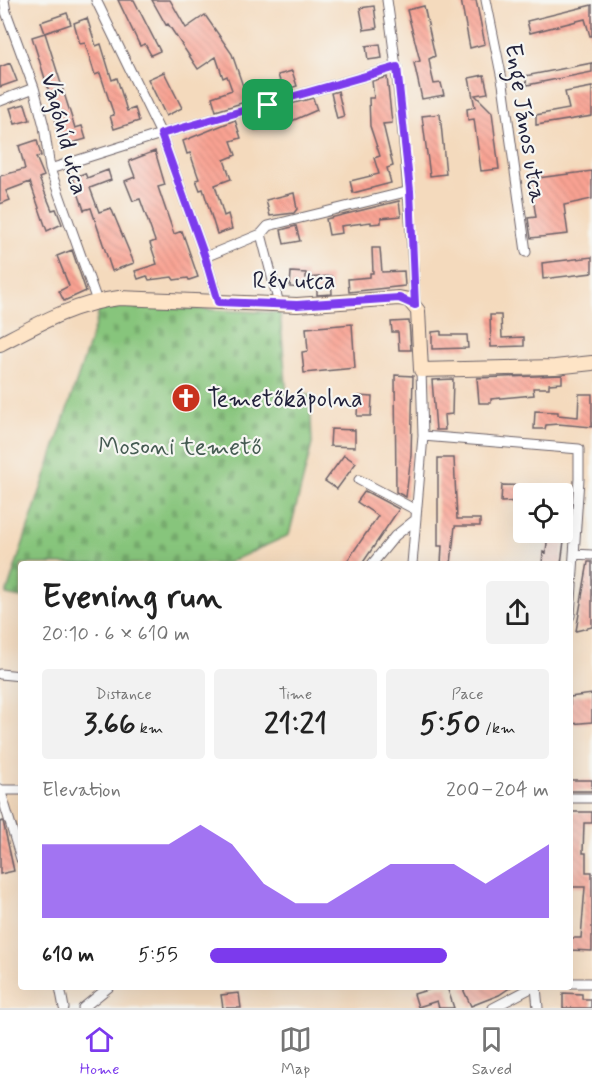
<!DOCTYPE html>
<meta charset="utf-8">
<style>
:root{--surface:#fff;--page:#f2f2f2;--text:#222;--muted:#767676;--line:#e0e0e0;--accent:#7c3aed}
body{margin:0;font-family:Mynerve,sans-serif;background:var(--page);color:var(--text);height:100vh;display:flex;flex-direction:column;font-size:22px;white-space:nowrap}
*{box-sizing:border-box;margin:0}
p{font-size:20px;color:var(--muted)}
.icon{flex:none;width:33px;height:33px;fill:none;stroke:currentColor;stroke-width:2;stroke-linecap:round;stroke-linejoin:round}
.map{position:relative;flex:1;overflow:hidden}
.panel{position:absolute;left:18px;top:561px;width:555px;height:429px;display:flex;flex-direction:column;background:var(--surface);border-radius:6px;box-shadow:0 6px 24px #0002}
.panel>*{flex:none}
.fabs{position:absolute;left:513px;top:483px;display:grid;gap:12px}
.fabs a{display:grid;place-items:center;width:60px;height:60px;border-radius:6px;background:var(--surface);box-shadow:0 6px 24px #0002;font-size:30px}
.pin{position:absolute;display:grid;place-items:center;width:51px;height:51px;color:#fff;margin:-26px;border-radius:12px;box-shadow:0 3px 9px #0006}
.round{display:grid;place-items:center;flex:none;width:63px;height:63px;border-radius:6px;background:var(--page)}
.summary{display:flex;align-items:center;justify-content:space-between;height:102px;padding:0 24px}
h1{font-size:33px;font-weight:800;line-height:45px}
.metrics{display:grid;grid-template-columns:repeat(3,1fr);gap:9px;height:102px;padding:6px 24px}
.metrics div{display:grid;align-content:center;border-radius:6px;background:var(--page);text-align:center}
.metrics b{font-size:30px;font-weight:800}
.metrics small{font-size:16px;font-weight:400}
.metrics p{font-size:16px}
.chart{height:168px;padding:12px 24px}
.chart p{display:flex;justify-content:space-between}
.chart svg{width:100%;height:108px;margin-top:6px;fill:var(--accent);opacity:.7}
ul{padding:0 24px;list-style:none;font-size:20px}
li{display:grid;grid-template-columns:96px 72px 1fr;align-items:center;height:45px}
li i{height:15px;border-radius:8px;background:var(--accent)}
.tab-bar{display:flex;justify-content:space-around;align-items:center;height:84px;border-top:2px solid var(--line);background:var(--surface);font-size:16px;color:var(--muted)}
.tab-bar a{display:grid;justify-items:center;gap:3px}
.tab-bar .on{color:var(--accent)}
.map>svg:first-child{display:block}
.cemetery{fill:url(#cemetery-stones);stroke:#54745c;stroke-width:1.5}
.building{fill:url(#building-back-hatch)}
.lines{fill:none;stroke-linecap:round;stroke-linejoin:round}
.street-casing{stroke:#6c6268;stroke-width:11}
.secondary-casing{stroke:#6c6268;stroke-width:16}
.street{stroke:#fff;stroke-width:9}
.secondary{stroke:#fee4c6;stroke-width:14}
.route-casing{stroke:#fff;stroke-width:12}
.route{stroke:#7c3aed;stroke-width:8}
.labels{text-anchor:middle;stroke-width:4.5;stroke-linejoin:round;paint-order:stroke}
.street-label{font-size:24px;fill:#22223b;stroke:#f6f6f2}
.poi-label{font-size:24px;fill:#22223b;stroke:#f6f6f2;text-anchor:start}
.park-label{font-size:24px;fill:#455b52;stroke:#f6f6f2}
</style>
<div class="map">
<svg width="592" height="1008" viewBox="0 0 592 1008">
<defs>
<pattern id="cemetery-stones" width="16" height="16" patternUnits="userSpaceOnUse" patternTransform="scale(1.5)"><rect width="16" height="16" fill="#87c57c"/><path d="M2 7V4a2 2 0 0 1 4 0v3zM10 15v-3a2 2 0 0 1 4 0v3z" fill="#74a96c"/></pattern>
<pattern id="building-back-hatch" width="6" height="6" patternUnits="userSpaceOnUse" patternTransform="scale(1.5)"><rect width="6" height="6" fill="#f9a292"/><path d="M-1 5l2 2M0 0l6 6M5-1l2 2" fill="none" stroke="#d58b7f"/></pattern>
</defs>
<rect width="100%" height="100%" fill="#f6f6f2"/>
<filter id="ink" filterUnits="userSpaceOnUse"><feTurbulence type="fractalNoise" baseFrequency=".0167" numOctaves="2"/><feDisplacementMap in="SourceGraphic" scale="12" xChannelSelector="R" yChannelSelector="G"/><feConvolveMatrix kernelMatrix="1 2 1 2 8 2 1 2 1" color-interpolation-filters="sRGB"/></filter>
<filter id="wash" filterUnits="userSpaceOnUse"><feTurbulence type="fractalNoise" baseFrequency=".008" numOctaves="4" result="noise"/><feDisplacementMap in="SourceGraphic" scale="24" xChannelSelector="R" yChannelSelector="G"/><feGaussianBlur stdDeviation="1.35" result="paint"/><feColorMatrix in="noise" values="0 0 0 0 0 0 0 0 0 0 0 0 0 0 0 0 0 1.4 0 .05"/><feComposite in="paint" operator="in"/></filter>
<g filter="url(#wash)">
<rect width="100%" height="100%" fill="#f4dabd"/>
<!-- cemetery -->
<path class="cemetery" d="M100,304l180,9 7,82h23l2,49 -23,91 -64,29h-204v34l-15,-3 91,-276z"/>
<g id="blocks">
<!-- building -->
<path class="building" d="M118,0h16l26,51 -9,4 -6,-11 -5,2z
M152,0h18l16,28 19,-13 27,39 16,47 -32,10 -4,-14 20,-7 -5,-14 -4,2 -7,-21 -18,12 -30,-45 -2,1z
M461,0h15l9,44 -15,4z
M592,5v31h-2l-5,-17 -55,14 -3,-12z
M374,6l3,22 -13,2 -4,-22z
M424,6l11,50 -6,3 2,12 3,13 7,-1 3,12 -22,4 -8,-36 6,-2 -13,-51z
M67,13l4,11 -26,9 -4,-11z
M87,18l9,28 5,-2 11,36 5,-2 10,33 8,-3 4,13 -25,8 -4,-13 4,-1 -14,-42 -5,2 -10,-32 -5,1 -6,-21z
M45,33l30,95 7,-2 4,13 -25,7 -10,-48 -19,-61z
M380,44l2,14 -14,2 -2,-14z
M10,63l7,18 -17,6v-20z
M592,63v9l-65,13 -2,-9z
M292,71l5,15 -14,4 -5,-15z
M164,72l18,36 -16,8 -18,-37z
M484,75l4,18 -13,2 17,17 7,57 -18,2 -7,-52 -6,1 -1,-11 8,-2 -6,-29z
M387,77l5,46 -9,1 10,42 -6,2 4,15 -38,10 -3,-12 29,-7 -5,-16 6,-2 -10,-30 -1,-28h5l-2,-17z
M592,87v29l-56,9v-10l33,-6 -4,-17z
M338,91l6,26 -7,2 -6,-26z
M313,98l4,12 -32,14 -6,-17z
M25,104l5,16 -15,4 -5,-16z
M264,112l5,13 -14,5 -5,-14z
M440,114l6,60 -16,2 -8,-60z
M235,120l6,18 -10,3 5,14 -12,5 7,19 -16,6 9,31 4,-2 4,15 -15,5 -14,-45 -3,1 -4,-10 3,-1 -9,-26 -3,1 -4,-13z
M37,140l4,16 -5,1 8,19 -5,2 13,32 4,-1 6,15 -15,7 -17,-49 -24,9 4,9 -10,4v-28l25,-7 -6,-23z
M155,151l10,34 -7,2 16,47 8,-3 16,46 -9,3 -1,-2 -14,2 -2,-3 -23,3 -2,-4 -9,3 -3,-8 22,-7 -7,-21 5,-2 -15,-42 -7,2 -8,-20 10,-4 -6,-16z
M108,170l3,10 -21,8 9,24 12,-4 23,55 -22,8 -21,-63 -7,2 -11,-32 12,-5 2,5z
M592,171v28l-28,6 4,29 -37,4 -3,-20 8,-1 -6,-38z
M294,193l3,16 -3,4 -24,3 -4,-16z
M399,201l2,15 -20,2v5l-10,1v-2l-30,4 1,7 -13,2 -3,-16z
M296,226l4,15 -16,3 -3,-14z
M372,248h8l2,24 22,-1 1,15 -56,6 -1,-13 22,-2v-4h3z
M72,250l14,41 -22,10 -5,-10 10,-5 -12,-30z
M592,257v16l-49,6 -1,-16z
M291,272l15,1v5l25,-2 1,18 -15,1v-7l-27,-1z
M490,315h11l1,23 22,-1v9l-33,1z
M409,321l2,29h-12l-1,-18h-6l-1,-10z
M352,324l3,44 -51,5 -2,-21 6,-1 -2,-23z
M441,331v4h26l1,13 -36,1v-17z
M395,375l18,1 -2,79 -5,42 -10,-5z
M562,375v8l-13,1v4h-16l1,7 -43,4v4h-12l-2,-25z
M453,379l-1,35 -8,1 1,15h-9l-4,-50z
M579,394h13v33l-34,-3 -12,1 -1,4h-11l1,-18 23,1v3l20,2z
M358,396l14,1 -1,19h-14z
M331,429l24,1v17l-25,-1z
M344,455l12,8 -19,26 -12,-8z
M438,458h16l3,61h23v7h-25l-4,38h-10l1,-18h-4z
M502,485l70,2 -1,16h-9v-9h-38v7l-23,1z
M365,491l34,18 -37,55h-17l33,-48 -21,-14z
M548,532l17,1 -4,31h-19l1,-12 3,1z
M588,562h4v65l-16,4z
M592,694v28l-22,2v-27z
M570,780h22v11h-22z
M570,812h22v11h-8l-1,30h3v19h6v79l-22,-1v-12h11l4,-51h-15z
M3,821l11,50 -14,3v-52z
M437,987h10l7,21h-15l-2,-7 -19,6 -4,-13z
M462,987h49l-12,8 -28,11z
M239,993l2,15h-18l-2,-13z
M563,993l19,1v5h9v9h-28z"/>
</g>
</g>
<g filter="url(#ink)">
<use href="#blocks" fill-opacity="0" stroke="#6c6268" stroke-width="1.5"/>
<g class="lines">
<!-- street casing -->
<g class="street-casing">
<path id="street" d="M4,0l2,12 28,76 10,38 6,43 47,132
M96,0l65,134 44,123 13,45
M387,0c15,101 23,202 28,305
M486,0l17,84 23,168
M0,101l34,-13
M50,169l111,-35 236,-67
M261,234l18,70
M205,257l56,-23 7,-8 142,-35
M423,436l156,13v30l-9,137
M359,480l57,30
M574,554l18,1
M372,564l23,-28 20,-16
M412,564l11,-128 -2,-66
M0,674l21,2
M0,789l21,70
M0,790h21
M570,798h22
M570,983h22
M60,987l4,21
M536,987l2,21
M83,1008l26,-21
M493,1008l40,-21"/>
</g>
<!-- secondary casing -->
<g class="secondary-casing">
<path id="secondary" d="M0,344c38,-20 75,-41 119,-46l178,7 102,-7 10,2 9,11 3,59 134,-3 37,-4"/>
</g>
<!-- street -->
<use href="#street" class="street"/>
<!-- secondary -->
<use href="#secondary" class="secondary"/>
</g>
</g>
<g class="lines" filter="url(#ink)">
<!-- route casing -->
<g class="route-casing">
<path id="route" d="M397,67l13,124 5,114 -16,-7 -102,7 -79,-3 -13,-45 -44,-123z"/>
</g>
<!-- route -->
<use href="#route" class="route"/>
</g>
<!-- icons -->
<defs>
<g id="church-disc" transform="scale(1.5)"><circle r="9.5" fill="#c8321e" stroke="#f6f6f2"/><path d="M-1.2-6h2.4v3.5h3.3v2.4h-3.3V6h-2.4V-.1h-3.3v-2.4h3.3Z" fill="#fff"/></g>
</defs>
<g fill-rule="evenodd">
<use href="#church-disc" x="186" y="398"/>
</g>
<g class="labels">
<!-- street labels -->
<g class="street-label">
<text transform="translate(526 123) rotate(81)" y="8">Enge János utca</text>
<text transform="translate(65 134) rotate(75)" y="8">Vágóhíd utca</text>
<text x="294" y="288">Rév utca</text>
</g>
<!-- poi labels -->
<g class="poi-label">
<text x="207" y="406">Temetőkápolna</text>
</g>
<!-- park labels -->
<g class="park-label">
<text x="180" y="454">Mosoni temető</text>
</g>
</g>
</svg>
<div class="fabs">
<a><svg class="icon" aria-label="locate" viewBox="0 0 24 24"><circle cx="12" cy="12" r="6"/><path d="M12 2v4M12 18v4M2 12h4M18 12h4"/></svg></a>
</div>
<div class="pin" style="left:268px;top:105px;background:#1e9e55"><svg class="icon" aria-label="arrive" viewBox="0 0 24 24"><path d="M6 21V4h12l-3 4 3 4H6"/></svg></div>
<section class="panel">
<div class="summary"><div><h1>Evening run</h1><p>20:10 · 6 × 610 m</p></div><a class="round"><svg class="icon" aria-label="share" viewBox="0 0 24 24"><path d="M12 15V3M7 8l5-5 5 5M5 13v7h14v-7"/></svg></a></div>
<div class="metrics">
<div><p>Distance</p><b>3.66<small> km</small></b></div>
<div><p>Time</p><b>21:21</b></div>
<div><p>Pace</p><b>5:50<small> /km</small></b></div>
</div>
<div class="chart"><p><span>Elevation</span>200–204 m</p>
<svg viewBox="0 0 160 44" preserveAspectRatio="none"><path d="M0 44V14L10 14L20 14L30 14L40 14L50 6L60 14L70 30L80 38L90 38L100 30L110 22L120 22L130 22L140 30L150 22L160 14V44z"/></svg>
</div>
<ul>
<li><b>610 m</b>5:55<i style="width:70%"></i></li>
</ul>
</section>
</div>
<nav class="tab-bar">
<a class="on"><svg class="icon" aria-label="home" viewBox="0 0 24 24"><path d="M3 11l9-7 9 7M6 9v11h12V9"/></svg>Home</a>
<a><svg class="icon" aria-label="map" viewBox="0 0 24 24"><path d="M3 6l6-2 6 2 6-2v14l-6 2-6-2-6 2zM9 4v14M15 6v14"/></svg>Map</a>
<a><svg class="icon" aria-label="saved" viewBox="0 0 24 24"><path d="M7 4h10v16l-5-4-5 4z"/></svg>Saved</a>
</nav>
